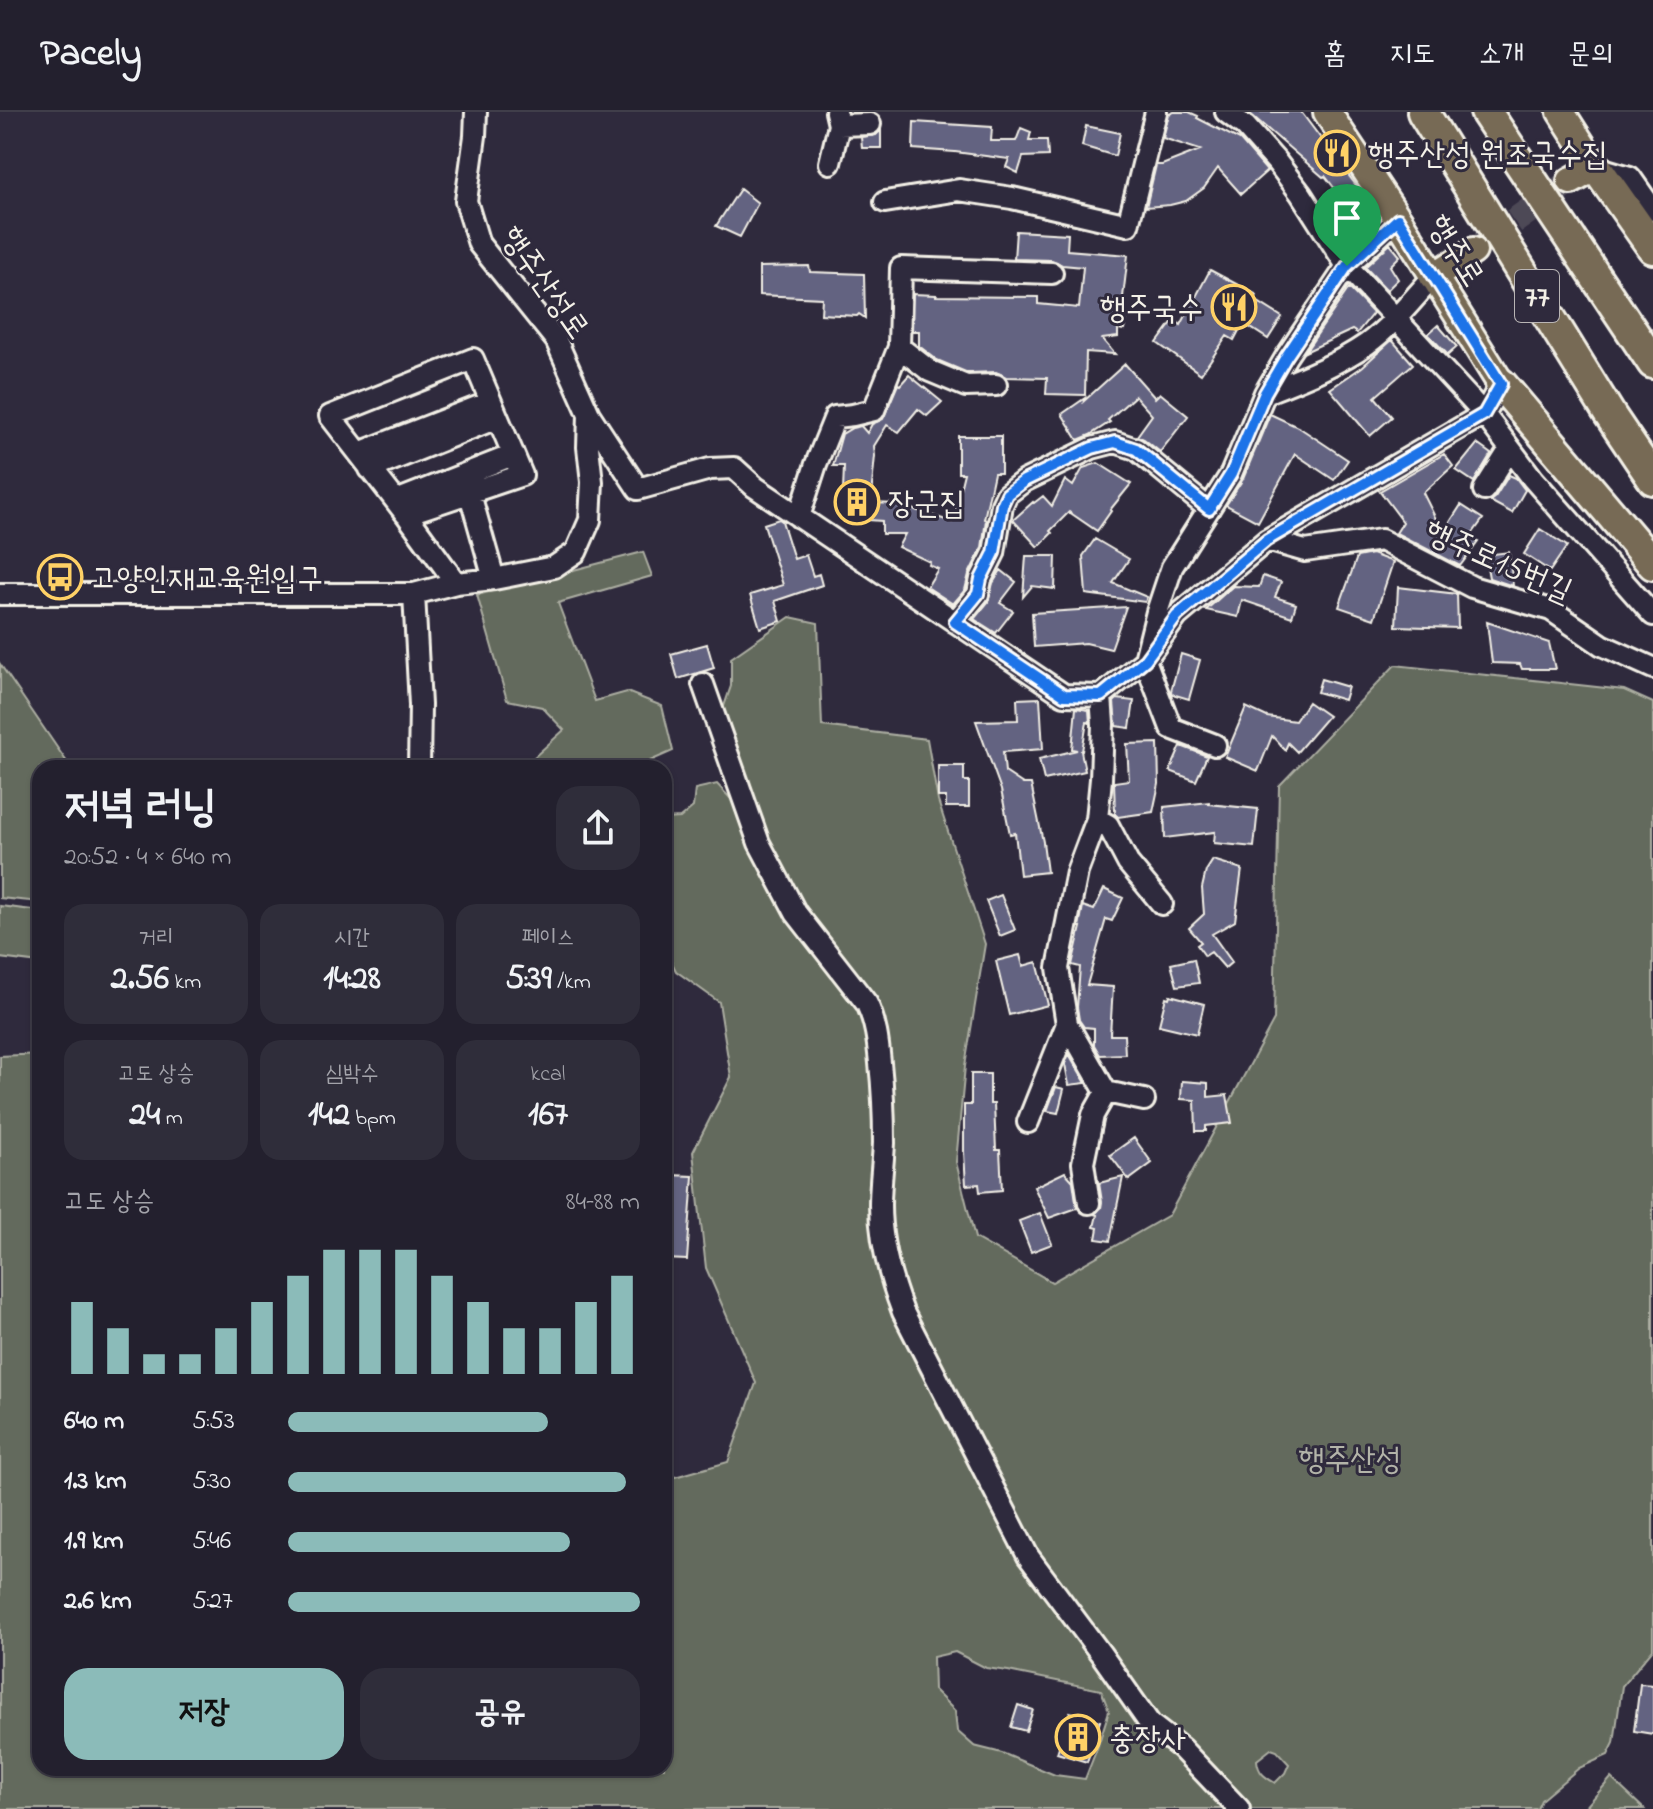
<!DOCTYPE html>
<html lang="ko">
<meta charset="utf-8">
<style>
:root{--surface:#23202e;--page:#2f2d3a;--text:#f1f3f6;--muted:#a3a3aa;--line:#403e4a;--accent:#8bbbb9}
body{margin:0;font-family:"Indie Flower","Poor Story",sans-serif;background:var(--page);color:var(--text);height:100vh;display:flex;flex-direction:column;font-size:30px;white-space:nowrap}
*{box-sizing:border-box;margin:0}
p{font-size:26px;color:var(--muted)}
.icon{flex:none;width:44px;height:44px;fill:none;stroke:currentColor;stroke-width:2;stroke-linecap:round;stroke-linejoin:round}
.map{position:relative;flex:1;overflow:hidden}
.panel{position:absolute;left:32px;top:648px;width:640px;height:1016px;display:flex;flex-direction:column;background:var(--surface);border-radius:24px;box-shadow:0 2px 6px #0004,0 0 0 2px var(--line)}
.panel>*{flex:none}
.pin{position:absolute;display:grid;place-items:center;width:68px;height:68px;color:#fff;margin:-82px -34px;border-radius:50% 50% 50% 0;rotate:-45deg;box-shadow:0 0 8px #0007}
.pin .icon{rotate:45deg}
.round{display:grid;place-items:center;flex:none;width:84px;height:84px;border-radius:24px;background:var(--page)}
.head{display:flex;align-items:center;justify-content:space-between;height:136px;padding:0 32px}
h1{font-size:44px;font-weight:800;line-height:60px}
.metrics{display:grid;grid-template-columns:repeat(3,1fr);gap:12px;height:136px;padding:8px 32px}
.metrics div{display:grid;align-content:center;border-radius:20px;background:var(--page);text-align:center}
.metrics b{font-size:34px;font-weight:800}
.metrics small{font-size:22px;font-weight:400}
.metrics p{font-size:22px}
.chart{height:224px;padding:16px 32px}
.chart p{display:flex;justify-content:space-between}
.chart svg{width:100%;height:144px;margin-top:8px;stroke:var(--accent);stroke-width:6}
.button{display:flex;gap:16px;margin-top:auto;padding:16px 32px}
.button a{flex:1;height:92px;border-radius:24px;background:var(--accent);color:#111;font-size:32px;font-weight:800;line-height:92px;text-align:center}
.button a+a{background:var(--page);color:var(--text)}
ul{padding:0 32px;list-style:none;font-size:26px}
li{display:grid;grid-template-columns:128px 96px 1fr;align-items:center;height:60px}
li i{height:20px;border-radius:10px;background:var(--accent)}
header{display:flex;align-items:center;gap:48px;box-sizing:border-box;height:112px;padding:0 40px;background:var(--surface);border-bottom:2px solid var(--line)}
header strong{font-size:38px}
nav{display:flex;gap:44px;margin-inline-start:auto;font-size:28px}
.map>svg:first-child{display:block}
.green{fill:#646a5d;stroke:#acaea2;stroke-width:2;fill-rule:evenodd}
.building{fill:#646381;stroke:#f4f1e8;stroke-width:2}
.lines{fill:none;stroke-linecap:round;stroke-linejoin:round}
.major-tunnel{stroke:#4d4857;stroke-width:26;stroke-dasharray:26 13;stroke-linecap:butt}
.minor-casing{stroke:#f4f1e8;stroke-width:26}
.major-casing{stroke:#f4f1e8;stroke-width:32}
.highway-casing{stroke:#f4f1e8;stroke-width:36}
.minor{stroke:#2f2a3d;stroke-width:20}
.major{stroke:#776a54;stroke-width:26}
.highway{stroke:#776a54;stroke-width:30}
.route-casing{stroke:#fff;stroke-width:16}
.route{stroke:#1a73e8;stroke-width:10}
.labels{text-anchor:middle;stroke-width:6;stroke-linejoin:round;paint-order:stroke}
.shield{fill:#2f2a3d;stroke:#b9b5b5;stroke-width:2}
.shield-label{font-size:30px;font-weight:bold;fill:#f4f1e8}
.poi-label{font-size:32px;fill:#f4f1e8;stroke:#2f2a3d;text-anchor:start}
.street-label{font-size:32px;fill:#f4f1e8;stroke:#2f2a3d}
.park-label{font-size:32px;fill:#b3b4a9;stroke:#2f2a3d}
</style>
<header>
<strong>Pacely</strong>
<nav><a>홈</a><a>지도</a><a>소개</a><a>문의</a></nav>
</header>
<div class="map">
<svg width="1653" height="1697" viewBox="0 0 1653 1697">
<rect width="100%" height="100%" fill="#2f2a3d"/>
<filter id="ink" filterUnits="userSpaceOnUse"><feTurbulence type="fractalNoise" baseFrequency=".0125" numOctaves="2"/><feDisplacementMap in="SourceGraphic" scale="16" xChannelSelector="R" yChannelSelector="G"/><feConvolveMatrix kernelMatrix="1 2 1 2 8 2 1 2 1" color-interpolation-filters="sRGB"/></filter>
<g filter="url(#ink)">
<!-- green -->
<path class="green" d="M643,440l9,24 -94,27 37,98 32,-9 35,14 11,45 -23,10 -4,7h-60l-2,-4 -2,4h-47l-3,-9 32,-29 -22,-23 -35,-7 -30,-105z
M790,505l28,6 4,103 105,13 11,62 47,143 -20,122 -9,96 19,76 77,44 117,-67 105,-195 5,-234 116,-121 229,25 29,13v946l-31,37 -8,57 -6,12 -29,13 -38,32 -4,9h-1537v-753l40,-2v714h624v-288l64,-18 28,-79 -50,-115 -13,-116 38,-75 -12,-75 -43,-31 -12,-25v-127l16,-1 13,-11 2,-18 22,-5 14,15 15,1 -24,-88 9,-26v-28zM955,1540l31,16 22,3 93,19 8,21 -11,35 -13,33 -30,-4 -53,-22 -28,-7 -17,-15 -2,-20 -21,-21 -1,-33zM1271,1637l6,2 12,13 -4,9 -10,10c-10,-6 -17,-10 -18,-23z
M0,552l71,104h-31v134l-40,-4z
M0,794l40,5v52l-40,-5z
M1611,1666l33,31h-60z"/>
<!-- building -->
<path class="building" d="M1174,0h15l9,4 -1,2 43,22 27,31 -26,23 -23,-26 -14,20 -18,13 -16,4 -24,2 10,-42h6l38,-15 -37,-12 6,-24z
M1248,0h53l60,80 -15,11 -21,-27 -2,1z
M914,10l78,5 -1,14h25l5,-13 10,4 -2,8h18l1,16 -25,1 -5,16 -12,-6 3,-8 -54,-7 -42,-3z
M1086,14l34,7 -5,23 -33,-10z
M881,18v18h-19l-1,-11 15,-2z
M740,77l18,14 -18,34 -24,-11z
M1016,119l52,3 -1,16 61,5 -7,59h6l-3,16 -6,-1v8l-16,2 13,15 -29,-2 -1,43 -39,-1 1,-16 -41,-1 -10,-5 -28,1 -31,-13 -18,-14v-15h-7l1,-37 23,1v1l102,1v7l41,4 4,-41 -21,-2 -10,-5 -38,-1z
M1390,132l10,12 -10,10 8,13 -11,11 -22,-23z
M809,154l1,6 54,2 1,44 -6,-4 -2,2 -36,-2 1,-16 -63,-3v-28z
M1210,158l47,25 -2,5 27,17 -14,22 -25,-16 -9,17 -7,-4 -26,38 -44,-31 17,-23 7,5z
M1349,176l24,25 -16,20 -5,-3 -47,22z
M1438,213l19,22 -9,8 -20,-21z
M1392,228l21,24 -38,33 17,20 -22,19 -40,-47 32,-22z
M1125,252l30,34 5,-5 28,23 -28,36 -16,-13 -7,-3 15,-21 -17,-19 -27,24 2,2 -20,13 -12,5 -16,-26 23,-16 -1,3z
M909,263l33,27 -15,14 -9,-7 -19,23 -12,-7 -13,21 1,10 -3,30h1l-1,17 25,1 55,18 12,-49h-6v-37h43v37h-7l-10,46 2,1 -4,28 -13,26 -4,16 -12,14 -26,-17 11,-18 -9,-4 1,-3 -32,-15 7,-13h-23v-13l-40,-3 2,-52h-11l9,-32 10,-6 9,-2 6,7 5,-9 11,-5 15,-35 2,1z
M1270,302l30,14 48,32 -14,20 -39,-26 -37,68 -32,-17 17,-26z
M1477,332l14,10 -17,28 -18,-12z
M1444,342l9,12 -30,27 20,40 18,-28 22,14 -13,18 8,5 -18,24 -64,-33 7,-11 -23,-31z
M1098,351l33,21 -21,26 1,1 -14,20 -28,-19 -19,19 2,2 -14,14 -25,-27 20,-18 1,1 9,-7 9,10 13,-26 8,6 10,-18z
M1509,363l7,3 9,12 -13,23 -22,-12 5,-4z
M779,407l3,2 12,38 12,-4 7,21 6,-2 3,11 -47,16 6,20 -21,7 -10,-33 33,-10 -19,-61z
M1540,417l27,17 -17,25 -26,-17z
M1095,427l34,20 -16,24 34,14 -2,5 -59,-8 -3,-38z
M1509,440l4,34 -24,-8 -4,-23z
M1372,442l21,8 -19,57 -35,-12 18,-50z
M1026,444h30l-1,33 -23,-3 -9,11z
M1001,458l15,12 -16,21 13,8 -17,22 -22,-14 14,-17 5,-19z
M1263,464l18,6 -6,15 21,7 -4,13 -50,-17 -4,17 -32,-7 27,-24 26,1z
M1398,475l59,7 1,34 -62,-2z
M1126,495l-15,42 -25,-6 -52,4 -2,-34z
M1487,510l62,21 6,26h-33l-2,-5 -28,-1z
M707,532l7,24 -36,11 -7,-25z
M1181,542l19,6 -11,39 -17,-5 -1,-3z
M1321,567l27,8 -4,13 -27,-8z
M1040,586l3,51 -40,3 2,20 18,12h8l12,58 4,30 -27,3 -5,-42 -5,1 -9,-44 -25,-69 42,-1 -1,-21z
M1117,587l17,2 -4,27 -14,-2 -2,-24z
M1308,590l20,14 -31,36 -9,-9 -3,7 -13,-14 -14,35 -33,-14 21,-50 21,10 28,4z
M1076,596l13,2 1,13 -3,-1 -5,29h-1l4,20 -41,9 -5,-21 38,-9 -5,-1z
M1158,631l1,41 -6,28 -35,5 -3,-3 -1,-32 15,-2 -2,-36z
M1181,634l26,10 -11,25 -26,-10z
M938,654h26v15h5v26h-23v-10h-8z
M1209,690v2l49,5 -4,38 -40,-4 1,-11 -50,6 -1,-31z
M1213,748l29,9 -7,52 -23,13 20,28 -7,6 -14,-16 -6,4 -8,-11 4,-3 -12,-14 15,-14 -2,-26 4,-17z
M1104,777l19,9 -11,23 -6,-2 -19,66 26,2 -3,48h14l1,19 -25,1 -6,-10v-17l-10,-1 -5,-7 -2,-13 3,-40 -8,-2 9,-38h-2l4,-21 11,4z
M1001,783l14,35 -15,6 -14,-35z
M1020,843l3,11 14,-4 11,43 -39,10 -13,-54z
M1194,847l5,24 -22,3 -6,-22z
M1170,883l34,9 -7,30 -38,-9 7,-28 3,1z
M1069,942l17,29 -17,2 -4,-21z
M971,962h19v30h4l2,46h4l2,40 -22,2 -1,-8 -13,1 -2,-33v-47h7z
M1182,969l26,2v14l19,-2 5,28 -26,3v5h-10l-1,-31 -14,-1z
M1056,975l8,2 -6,24 -11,-2z
M1134,1026l18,25 -23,17 -19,-25z
M1065,1060l8,9 4,27 -28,10 -15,-31z
M670,1063l23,1 -6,84 -22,-1z
M1123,1065l-13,64 -14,-2 2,-11 -4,-1 3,-12 -3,-1 7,-6 1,-6 -3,-19z
M1040,1101l12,31 -21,8 -12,-31z
M1640,1572l13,1v49l-19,-3z
M1018,1593l15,5 -7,21 -15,-4z
M1070,1600l30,9 -13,41 -30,-9z"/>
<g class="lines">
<!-- major-tunnel -->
<path class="major-tunnel" d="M1482,132l89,-63"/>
<!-- minor casing -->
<g class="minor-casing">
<path id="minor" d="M1226,0l19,14 31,35 25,33 46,72 137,148 49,65 120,136
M839,13l31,-1
M830,51l9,-38 -3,-13
M1596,55l34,10 23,33
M885,90l74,-12 53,8 116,27 28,-113
M899,235l31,24 36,15 30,-1
M1265,281c35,-14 70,-27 102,-49 25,-18 45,-44 66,-67
M589,302l49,75 72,-20 24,-1 21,19 309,208 37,1 44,-36 32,-44 90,-76 217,-126 17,-30
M359,341l131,-51
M370,357l127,-51
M1484,378l26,-41
M470,382l24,85
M396,389l117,-46
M406,402l116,-39 -49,-116 -143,57 76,98 50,69
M799,405l17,-53 19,-47 18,-2 21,-5 25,-63 2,-79 151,5
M1267,428l38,11 76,-11 91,47 79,23 51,35 51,23
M0,482h414l42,-11 38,-4 60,-12 22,-15 14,-32 2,-38 -4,-35 1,-33 -33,-74 -77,-96 -13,-43 9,-65 1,-24
M414,482l6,111 -1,63
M955,510l23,-28 3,-15 13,-26 8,-48 5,-11 17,-13 68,-33 23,-6 21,7 73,60
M703,572l56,159 37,70 71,91c9,19 11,38 13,59 3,27 4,54 4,80 -1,21 -4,41 -4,62 0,37 10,73 23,107l125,244 73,98 49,70 31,24 58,61
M1215,633l-44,-17 -26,-68 12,-48 15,-45 59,-93 34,-81 21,-36 61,-91 51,-47
M1097,707l11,6 20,38 34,41
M1106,980l38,8
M1028,1010l39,-98
M1089,1091l-6,-40 10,-48 13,-23 -39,-68 -9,-56 19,-96 20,-53 4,-40 2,-55 -2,-28"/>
</g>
<!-- major casing -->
<g class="major-casing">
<path id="major" d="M1327,0l71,107 103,165
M1561,0l35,55 -25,14
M1433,165l40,-26"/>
</g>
<!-- highway casing -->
<g class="highway-casing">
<path id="highway" d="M1423,0l187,303 43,64
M1486,0l167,251
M1596,55l57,81
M1501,272l152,180"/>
</g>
<!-- minor -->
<use href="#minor" class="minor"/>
<!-- major -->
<use href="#major" class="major"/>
<!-- highway -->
<use href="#highway" class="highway"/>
</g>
</g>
<g class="lines" filter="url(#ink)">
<!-- route casing -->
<g class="route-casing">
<path id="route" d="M1398,107l103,165 -17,30 -217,126 -90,76 -32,44 -44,36 -37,-1 -109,-73 23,-28 3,-15 13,-26 8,-48 5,-11 17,-13 68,-33 23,-6 21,7 73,60 22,-35 34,-81 21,-36 61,-91z"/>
</g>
<!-- route -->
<use href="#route" class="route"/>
</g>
<!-- icons -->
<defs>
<g id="restaurant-ring" transform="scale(2.3)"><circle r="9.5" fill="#2f2a3d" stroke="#ffd166" stroke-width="1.5"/><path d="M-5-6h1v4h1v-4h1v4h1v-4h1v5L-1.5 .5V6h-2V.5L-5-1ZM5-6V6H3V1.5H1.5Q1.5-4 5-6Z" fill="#ffd166"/></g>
<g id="building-ring" transform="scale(2.3)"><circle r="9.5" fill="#2f2a3d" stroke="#ffd166" stroke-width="1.5"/><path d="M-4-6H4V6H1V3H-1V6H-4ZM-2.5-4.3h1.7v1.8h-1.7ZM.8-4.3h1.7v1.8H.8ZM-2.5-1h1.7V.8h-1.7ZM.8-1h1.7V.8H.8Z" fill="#ffd166"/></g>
<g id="bus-ring" transform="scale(2.3)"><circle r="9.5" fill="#2f2a3d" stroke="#ffd166" stroke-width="1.5"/><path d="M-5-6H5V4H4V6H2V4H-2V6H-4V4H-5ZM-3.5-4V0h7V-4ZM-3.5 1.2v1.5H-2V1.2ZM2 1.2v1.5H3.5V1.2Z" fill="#ffd166"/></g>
</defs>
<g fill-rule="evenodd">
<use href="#restaurant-ring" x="1337" y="41"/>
<use href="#restaurant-ring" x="1234" y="195"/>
<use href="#building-ring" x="857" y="390"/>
<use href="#bus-ring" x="60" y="465"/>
<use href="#building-ring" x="1078" y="1625"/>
</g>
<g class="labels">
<!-- shield labels -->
<rect class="shield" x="1515" y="158" width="44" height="52" rx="6"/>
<g class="shield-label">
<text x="1537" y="194">77</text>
</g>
<!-- poi labels -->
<g class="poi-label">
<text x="1368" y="52">행주산성 원조국수집</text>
<text x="1203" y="206" text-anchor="end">행주국수</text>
<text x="888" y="401">장군집</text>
<text x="91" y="476">고양인재교육원입구</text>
<text x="1109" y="1636">충장사</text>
</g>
<!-- street labels -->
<g class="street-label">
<text transform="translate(1457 138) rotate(58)" y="11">행주로</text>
<text transform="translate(546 170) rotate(55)" y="11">행주산성로</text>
<text transform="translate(1499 448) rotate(24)" y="11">행주로15번길</text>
</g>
<!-- park labels -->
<g class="park-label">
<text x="1350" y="1357">행주산성</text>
</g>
</g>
</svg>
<div class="pin" style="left:1347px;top:154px;background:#1e9e55"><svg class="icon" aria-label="arrive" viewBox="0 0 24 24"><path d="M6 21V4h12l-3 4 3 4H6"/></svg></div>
<section class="panel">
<div class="head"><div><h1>저녁 러닝</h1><p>20:52 · 4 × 640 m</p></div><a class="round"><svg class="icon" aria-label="share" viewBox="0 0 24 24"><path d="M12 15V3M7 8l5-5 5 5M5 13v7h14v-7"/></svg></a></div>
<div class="metrics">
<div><p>거리</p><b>2.56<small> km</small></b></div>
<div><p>시간</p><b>14:28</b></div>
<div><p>페이스</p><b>5:39<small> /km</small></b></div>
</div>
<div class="metrics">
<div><p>고도 상승</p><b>24<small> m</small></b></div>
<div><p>심박수</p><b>142<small> bpm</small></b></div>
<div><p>kcal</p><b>167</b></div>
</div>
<div class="chart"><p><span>고도 상승</span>84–88 m</p>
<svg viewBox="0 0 160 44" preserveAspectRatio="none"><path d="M5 44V22M15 44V30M25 44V38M35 44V38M45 44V30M55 44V22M65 44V14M75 44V6M85 44V6M95 44V6M105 44V14M115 44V22M125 44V30M135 44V30M145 44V22M155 44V14"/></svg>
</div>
<ul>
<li><b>640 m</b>5:53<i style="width:74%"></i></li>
<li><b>1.3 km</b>5:30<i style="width:96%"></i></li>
<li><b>1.9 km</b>5:46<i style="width:80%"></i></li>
<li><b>2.6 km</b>5:27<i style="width:100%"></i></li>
</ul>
<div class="button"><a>저장</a><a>공유</a></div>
</section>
</div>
